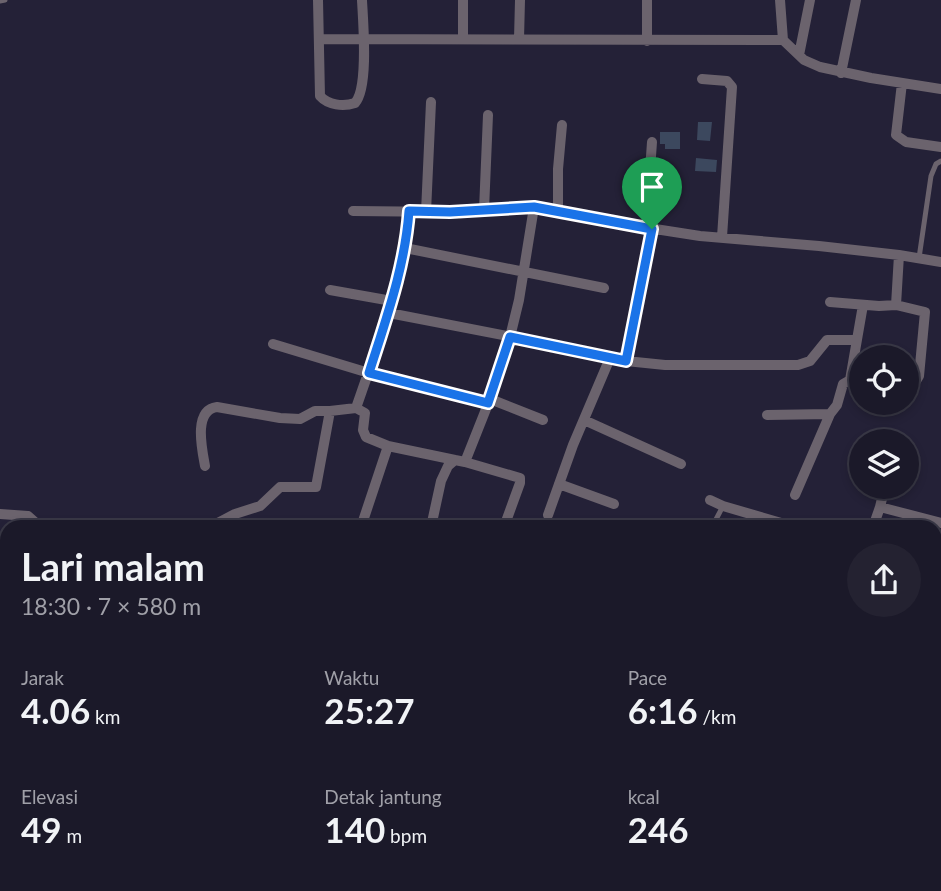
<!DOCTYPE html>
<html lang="id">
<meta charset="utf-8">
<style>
:root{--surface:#1b1929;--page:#242231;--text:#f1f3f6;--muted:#a0a0a8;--line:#393846}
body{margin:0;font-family:Lato,sans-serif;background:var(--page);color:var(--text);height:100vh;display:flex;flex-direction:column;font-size:26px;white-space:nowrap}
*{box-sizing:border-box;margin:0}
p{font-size:23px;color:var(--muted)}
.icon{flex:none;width:38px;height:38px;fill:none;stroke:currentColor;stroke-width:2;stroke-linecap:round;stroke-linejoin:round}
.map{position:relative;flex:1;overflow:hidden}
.panel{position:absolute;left:0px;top:520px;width:942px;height:373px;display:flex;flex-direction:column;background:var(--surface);border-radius:21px 21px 0 0;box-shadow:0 4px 10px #0003,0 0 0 2px var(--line)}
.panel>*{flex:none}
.fabs{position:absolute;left:849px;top:345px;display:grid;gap:14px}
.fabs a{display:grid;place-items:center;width:70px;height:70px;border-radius:50%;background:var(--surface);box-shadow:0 4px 10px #0003,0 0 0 2px var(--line);font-size:35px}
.pin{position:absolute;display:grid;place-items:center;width:60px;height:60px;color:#fff;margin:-72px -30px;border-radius:50% 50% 50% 0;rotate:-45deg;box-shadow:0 0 7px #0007}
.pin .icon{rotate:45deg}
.round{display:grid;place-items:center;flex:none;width:74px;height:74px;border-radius:37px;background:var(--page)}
.head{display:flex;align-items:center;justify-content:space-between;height:119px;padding:0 21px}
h1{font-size:38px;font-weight:700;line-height:52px}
.stats{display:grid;grid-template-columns:repeat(3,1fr);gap:10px;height:119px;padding:7px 21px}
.stats div{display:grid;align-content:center}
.stats b{font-size:35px;font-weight:700}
.stats small{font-size:19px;font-weight:400}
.stats p{font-size:19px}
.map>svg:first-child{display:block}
.building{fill:#3c485e}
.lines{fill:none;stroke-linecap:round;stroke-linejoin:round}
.lane{stroke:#6b636d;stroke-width:5}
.street{stroke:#6b636d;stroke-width:10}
.route-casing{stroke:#fff;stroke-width:14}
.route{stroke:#1a73e8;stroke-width:9}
</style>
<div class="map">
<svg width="941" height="891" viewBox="0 0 941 891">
<rect width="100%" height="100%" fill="#242137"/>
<!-- building -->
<path class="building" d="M698,122h14l-2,19 -13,-1z
M660,132h20v17h-15v-5h-5z
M696,158l21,2 -1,12 -21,-1z"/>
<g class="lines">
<!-- lane -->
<path class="lane" d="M0,1l5,-1
M919,258l12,-82 5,-12 5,-3
M712,527l11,-21"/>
<!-- street -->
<path class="street" d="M318,0l2,96c8,9 23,11 35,7 14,-15 8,-82 7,-103
M463,0v39
M780,0l3,40 21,20 16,7 51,11 70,11
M319,39l464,1
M519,39l1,-39
M647,41v-41
M799,55l11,-55
M841,73l15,-73
M702,79l25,2 5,6 -10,150
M902,83l-6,52 10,7 35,5
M484,210l4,-95
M353,211l97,1 84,-5 57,12 109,17 119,10 80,9 42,7
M426,212l5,-110
M558,213v-44l4,-44
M646,228l6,-86
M405,248l199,40
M330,290l62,11
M830,302l49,4 17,-1 29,7 -6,64 -6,10 -7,2
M896,305l3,-50
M389,313l170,33 51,12
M273,344l96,29 119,30
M626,361l39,4h133l12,-4 17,-21h30
M490,399l53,21
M356,408l9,5 -2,17 3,7 22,9 67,14
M767,415l63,-1
M584,420l97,44
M897,441l1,-3
M465,462l55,16v5l-16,44
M205,466c-3,-17 -12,-56 12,-59l63,11 20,1 15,-8h15l26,-3 33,-95 16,-65 4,-37
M559,484l55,20
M795,495l35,-81 7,-9 6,-21 7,-4 13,-75
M710,500l13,6 72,21
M880,507l5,-21
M0,514l28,2 9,8 9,3
M548,515l25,-70 37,-87 16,3 25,-132
M216,524l19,-10 25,-8 20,-19h36l14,-76
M361,527l27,-81
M431,527l10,-46 7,-15 7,-6 10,2 25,-63 20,-62 9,-37 15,-93
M873,527l7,-20 61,16
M0,562h7
M934,588l7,-24
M0,594h7
M934,600l7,2
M0,660l7,-1
M934,665l7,1
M0,701h7
M0,750l7,-1
M934,750l7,1
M0,830h7
M934,834h7
M816,886l22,5
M329,891l1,-5
M866,891l1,-5"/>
</g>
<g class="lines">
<!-- route casing -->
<g class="route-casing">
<path id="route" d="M534,207l118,22 -26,132 -116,-24 -22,66 -119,-30c17,-54 36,-106 40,-162l41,1z"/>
</g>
<!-- route -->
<use href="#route" class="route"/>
</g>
</svg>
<div class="fabs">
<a><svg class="icon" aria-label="locate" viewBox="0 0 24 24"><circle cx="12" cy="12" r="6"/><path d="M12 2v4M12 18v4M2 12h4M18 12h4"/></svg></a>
<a><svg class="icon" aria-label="layers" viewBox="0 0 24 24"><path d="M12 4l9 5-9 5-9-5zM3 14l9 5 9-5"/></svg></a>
</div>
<div class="pin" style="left:652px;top:229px;background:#1e9e55"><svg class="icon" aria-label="arrive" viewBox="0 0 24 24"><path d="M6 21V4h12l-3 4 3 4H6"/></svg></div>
<section class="panel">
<div class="head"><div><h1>Lari malam</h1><p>18:30 · 7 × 580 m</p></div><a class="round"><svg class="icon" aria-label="share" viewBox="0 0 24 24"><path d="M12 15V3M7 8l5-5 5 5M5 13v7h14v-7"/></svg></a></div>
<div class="stats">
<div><p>Jarak</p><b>4.06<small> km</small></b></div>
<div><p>Waktu</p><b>25:27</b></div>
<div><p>Pace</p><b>6:16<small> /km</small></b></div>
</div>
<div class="stats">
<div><p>Elevasi</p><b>49<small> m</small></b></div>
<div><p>Detak jantung</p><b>140<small> bpm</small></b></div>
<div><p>kcal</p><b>246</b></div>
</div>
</section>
</div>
